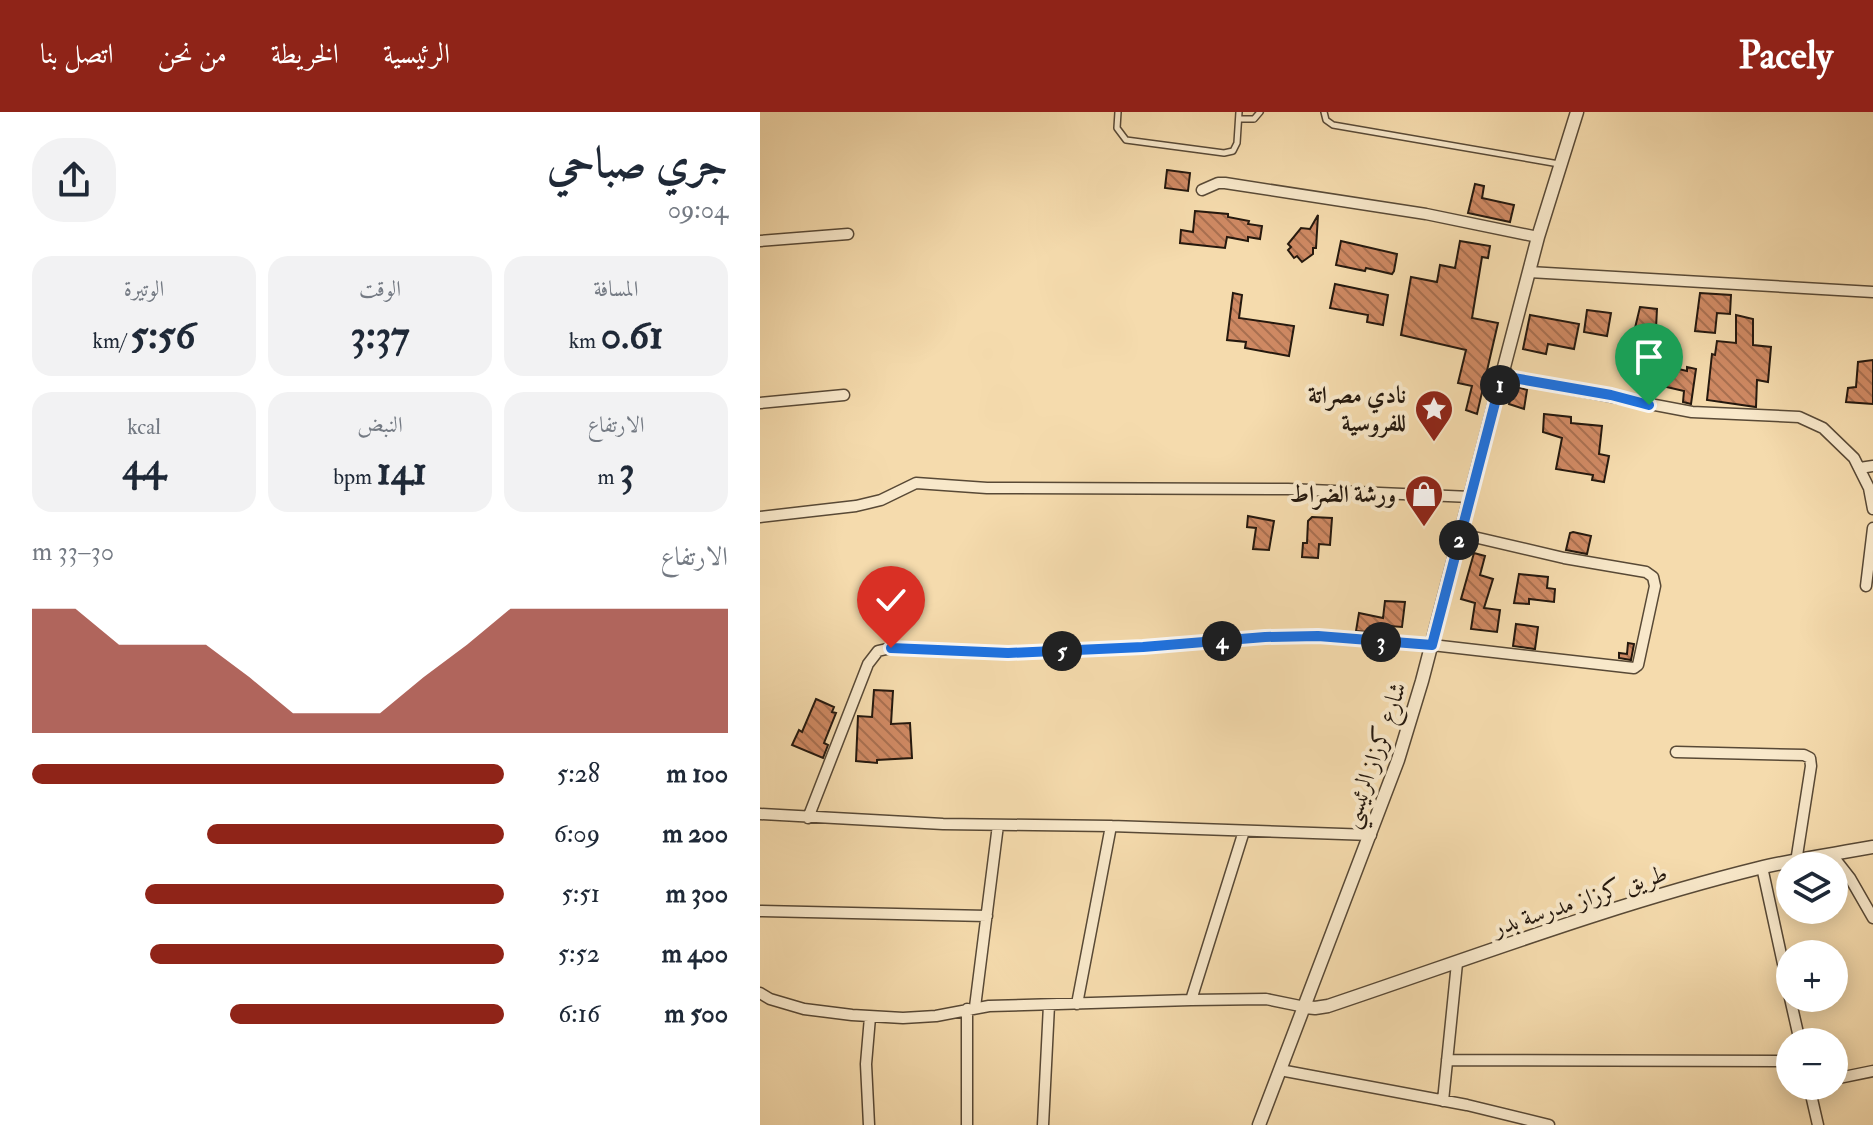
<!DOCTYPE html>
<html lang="ar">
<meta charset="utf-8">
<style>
:root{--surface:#fff;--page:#f2f2f3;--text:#1f2937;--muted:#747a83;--accent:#8f2418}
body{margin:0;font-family:"IM FELL Double Pica",Amiri,serif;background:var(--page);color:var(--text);direction:rtl;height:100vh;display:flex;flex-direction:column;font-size:30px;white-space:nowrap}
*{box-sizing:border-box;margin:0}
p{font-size:26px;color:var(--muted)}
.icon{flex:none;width:44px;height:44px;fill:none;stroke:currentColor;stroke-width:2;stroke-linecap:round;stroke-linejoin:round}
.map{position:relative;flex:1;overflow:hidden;direction:ltr}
.side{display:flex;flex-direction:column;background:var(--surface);width:760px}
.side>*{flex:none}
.buttons{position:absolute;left:1016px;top:740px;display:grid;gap:16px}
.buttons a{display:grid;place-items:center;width:72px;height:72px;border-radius:50%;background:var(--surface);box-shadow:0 4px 20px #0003;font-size:40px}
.pin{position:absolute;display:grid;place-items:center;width:68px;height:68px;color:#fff;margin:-82px -34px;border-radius:50% 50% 50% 0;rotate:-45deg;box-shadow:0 0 8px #0007}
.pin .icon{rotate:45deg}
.km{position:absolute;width:40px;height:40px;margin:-20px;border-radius:50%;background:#222;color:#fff;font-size:22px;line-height:40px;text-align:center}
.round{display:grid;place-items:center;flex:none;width:84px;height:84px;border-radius:32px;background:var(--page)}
.overview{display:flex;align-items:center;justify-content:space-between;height:136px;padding:0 32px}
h1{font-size:44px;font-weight:700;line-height:60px}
.stats{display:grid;grid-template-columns:repeat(3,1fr);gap:12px;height:136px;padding:8px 32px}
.stats div{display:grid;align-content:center;border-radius:20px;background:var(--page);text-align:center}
.stats b{font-size:40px;font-weight:700}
.stats small{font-size:22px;font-weight:400}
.stats p{font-size:22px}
.chart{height:224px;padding:16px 32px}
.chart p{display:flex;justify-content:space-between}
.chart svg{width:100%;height:144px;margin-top:8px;fill:var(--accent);opacity:.7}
ul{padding:0 32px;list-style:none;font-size:26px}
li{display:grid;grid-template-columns:128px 96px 1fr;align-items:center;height:60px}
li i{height:20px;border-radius:10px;background:var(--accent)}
header{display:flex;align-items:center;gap:48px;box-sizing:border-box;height:112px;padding:0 40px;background:var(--accent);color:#fff}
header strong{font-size:38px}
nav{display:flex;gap:44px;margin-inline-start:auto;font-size:28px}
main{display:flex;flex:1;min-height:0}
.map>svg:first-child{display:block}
.building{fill:url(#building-back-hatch);stroke:#24180e;stroke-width:2}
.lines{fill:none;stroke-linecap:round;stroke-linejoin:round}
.service-casing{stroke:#584936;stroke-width:8}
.minor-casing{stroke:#584936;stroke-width:13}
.tertiary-casing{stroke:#584936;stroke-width:15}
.service{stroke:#f8e8ca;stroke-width:5}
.minor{stroke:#f8e8ca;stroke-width:10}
.tertiary{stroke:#f8e8ca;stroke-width:12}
.route-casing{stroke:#fff;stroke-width:16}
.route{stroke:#1a73e8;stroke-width:10}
.labels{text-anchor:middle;stroke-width:8;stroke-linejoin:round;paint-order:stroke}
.poi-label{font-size:24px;font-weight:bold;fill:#24180e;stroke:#f8e8ca;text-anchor:end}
.street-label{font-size:24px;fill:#24180e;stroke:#f8e8ca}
</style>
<header>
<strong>Pacely</strong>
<nav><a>الرئيسية</a><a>الخريطة</a><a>من نحن</a><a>اتصل بنا</a></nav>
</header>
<main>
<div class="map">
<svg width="1113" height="1013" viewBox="0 0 1113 1013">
<defs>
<pattern id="building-back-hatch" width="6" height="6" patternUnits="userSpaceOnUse" patternTransform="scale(2)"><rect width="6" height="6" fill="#cf8963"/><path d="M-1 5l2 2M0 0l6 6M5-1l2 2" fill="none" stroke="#a86f50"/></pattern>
</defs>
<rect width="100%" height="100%" fill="#f5dbad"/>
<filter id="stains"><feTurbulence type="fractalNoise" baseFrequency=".0025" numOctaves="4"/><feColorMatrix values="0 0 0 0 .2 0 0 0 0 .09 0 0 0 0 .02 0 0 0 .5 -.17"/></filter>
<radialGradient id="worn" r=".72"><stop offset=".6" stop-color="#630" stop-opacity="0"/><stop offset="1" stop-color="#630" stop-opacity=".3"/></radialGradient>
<!-- building -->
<path class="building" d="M407,58l23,3 -2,18 -23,-3z
M715,72l9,2 -2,12 32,7 -4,17 -42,-9z
M435,99l33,3v3l21,4 -1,3 14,2 -2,13 -12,-2v4l-21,-4 -2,11 -45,-5 1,-13 12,2z
M558,103l-2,33h-3v6l-11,8 -5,-6 -3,2 -6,-8 3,-3 -3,-3 13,-16 9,1z
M581,129l56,13 -3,17 -2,3 -26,-6 -1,3 -29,-6z
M700,129l30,5 -2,12 -6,-1 -10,61 26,5 -21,91 -11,-4 6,-24 -14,-3 8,-33 -65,-15 10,-58 26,5 3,-17 15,3z
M575,172l53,11 -5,30 -16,-3 1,-7 -38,-7z
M473,181l9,2 -3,23 55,8 -5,30 -44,-8 1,-6 -19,-2z
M940,181l31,2 -1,19 -13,-1 -2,20 -20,-2z
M880,195l17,2 -1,19h-21z
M827,198l24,3 -4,23 -23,-4z
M770,203l49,9 -5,25 -26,-5 -2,10 -23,-5z
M976,203l17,4v26l18,2 -3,35 -11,-2 -1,27 -49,-7 5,-46 3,1 2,-14 19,2z
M1113,248v44l-27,-2 2,-14 8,-1 2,-25z
M888,250l39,9v-4l9,2 -5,35 -8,-2 1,-11 -39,-9z
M754,274l13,4 -3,19 -15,-5z
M784,302l27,3v6l31,3 -3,28 10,2 -5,26 -12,-2 1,-5 -37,-6 6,-31 -19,-6z
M488,404l26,5 -5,29 -16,-1 3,-21 -9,-1z
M552,405l20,1 -2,27 -11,-1 -1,14 -16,-1 1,-14h4l1,-22z
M813,420l18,4 -4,18 -21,-4 4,-17z
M714,441l11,3 -5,19 13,4 -9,29 16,2 -3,22 -26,-3 4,-26 -14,-4z
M759,462l29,3 -1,11 8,1 -1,13 -25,-3v5l-15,-1z
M625,489l20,1 -3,25 -25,-2 -1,8 -20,-2 3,-18 24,5z
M756,512l22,3 -3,22 -22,-3z
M868,531l6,1 -3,16 -12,-2v-5l8,1z
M114,578l19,1 -2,33 19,-1 2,35 -35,2v3l-21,-2 2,-45 14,1z
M56,587l18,8 -2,5 4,1 -12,30 4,2 -5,13 -31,-13 7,-15 3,2z"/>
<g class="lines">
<!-- service casing -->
<g class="service-casing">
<path id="service" d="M358,0l-1,16 9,12 98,13 9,-2 4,-8 2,-31
M564,0l2,8 7,5 226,39
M480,7h14l6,-7"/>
</g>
<!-- minor casing -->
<g class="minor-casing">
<path id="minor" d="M442,78l16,-7h7l201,31 112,23
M0,129l88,-7
M769,160l344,20
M742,264l190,36 107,5 24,11 31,30 15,30 4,21
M0,291l84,-8
M1100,356l13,-2
M0,405l96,-11 25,-6 35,-17 71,5 301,1 183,8
M1106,474l7,-58
M916,640l128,3 6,3 1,8 -15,96
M0,702l183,10 168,2 260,9
M48,706l60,-154 10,-13 13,-3 117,5 135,-6 122,-10 53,-1 114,9 202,23 4,-3 17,-79 -2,-9 -7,-5 -82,-14 -103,-24
M1072,743l18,23 23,40
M1002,755l28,129
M0,799l227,5
M0,881l10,6 34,10 48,6 51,3 33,-2 53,-10 202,-6 75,-1 39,8
M1030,886l10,44
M431,888l53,-169
M317,892l34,-178
M215,895l23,-182
M207,897v116
M687,948l343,1
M520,958l187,35 82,20
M1074,967l39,-8
M1049,974l9,39
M683,989l14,-138
M109,1013l-3,-61 4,-47
M283,1013l6,-120"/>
</g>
<!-- tertiary casing -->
<g class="tertiary-casing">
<path id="tertiary" d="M545,895l10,1 13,-2c143,-48 285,-102 431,-138 37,-9 76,-14 114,-21
M499,1013l139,-365 24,-79 116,-444 39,-125"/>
</g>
<!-- service -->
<use href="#service" class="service"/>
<!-- minor -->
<use href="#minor" class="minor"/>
<!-- tertiary -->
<use href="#tertiary" class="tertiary"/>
</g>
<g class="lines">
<!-- route casing -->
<g class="route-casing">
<path id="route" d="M131,536l117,5 135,-6 122,-10 53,-1 114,9 70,-269 109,19 38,10"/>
</g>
<!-- route -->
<use href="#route" class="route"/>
</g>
<!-- icons -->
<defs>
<g id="sight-pin" transform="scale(2)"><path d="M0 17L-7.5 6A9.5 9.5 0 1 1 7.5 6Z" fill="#8f2418" stroke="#f8e8ca"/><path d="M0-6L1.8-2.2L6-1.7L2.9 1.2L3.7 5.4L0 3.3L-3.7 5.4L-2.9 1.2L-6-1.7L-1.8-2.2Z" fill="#fff"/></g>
<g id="shop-pin" transform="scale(2)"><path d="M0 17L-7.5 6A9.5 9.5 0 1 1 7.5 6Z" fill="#8f2418" stroke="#f8e8ca"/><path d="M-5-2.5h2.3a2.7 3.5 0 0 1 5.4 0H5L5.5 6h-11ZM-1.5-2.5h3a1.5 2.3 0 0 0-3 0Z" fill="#fff"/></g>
</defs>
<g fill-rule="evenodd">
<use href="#sight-pin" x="674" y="297"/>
<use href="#shop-pin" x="664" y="382"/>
</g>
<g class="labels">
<!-- poi labels -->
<g class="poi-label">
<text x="646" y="291">نادي مصراتة<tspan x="646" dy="28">للفروسية</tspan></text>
<text x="636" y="390">ورشة الضراط</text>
</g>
<!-- street labels -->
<g class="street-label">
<text transform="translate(614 643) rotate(-71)" y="8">شارع كرزاز الرئيسي</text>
<text transform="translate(820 788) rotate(-18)" y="8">طريق كرزاز مدرسة بدر</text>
</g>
</g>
<rect width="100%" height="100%" filter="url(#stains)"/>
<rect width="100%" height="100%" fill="url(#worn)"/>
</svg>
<div class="buttons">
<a><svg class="icon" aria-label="layers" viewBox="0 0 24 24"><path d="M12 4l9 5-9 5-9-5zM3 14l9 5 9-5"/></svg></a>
<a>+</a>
<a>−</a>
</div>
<div class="pin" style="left:889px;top:293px;background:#1e9e55"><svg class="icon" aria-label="arrive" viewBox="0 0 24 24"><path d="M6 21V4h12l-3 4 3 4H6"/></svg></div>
<div class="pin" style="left:131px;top:536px;background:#d93025"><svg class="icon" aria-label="check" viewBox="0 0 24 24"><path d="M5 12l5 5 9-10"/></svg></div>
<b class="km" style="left:740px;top:273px">1</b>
<b class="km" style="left:699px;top:428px">2</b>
<b class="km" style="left:621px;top:530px">3</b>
<b class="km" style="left:462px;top:529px">4</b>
<b class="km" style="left:302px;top:539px">5</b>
</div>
<section class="side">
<div class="overview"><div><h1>جري صباحي</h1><p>09:04</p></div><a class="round"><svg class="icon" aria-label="share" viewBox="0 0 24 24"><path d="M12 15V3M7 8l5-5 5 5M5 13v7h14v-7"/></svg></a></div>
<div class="stats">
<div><p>المسافة</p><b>0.61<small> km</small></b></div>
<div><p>الوقت</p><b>3:37</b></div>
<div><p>الوتيرة</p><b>5:56<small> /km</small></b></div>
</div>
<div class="stats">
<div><p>الارتفاع</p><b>3<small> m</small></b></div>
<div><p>النبض</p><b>141<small> bpm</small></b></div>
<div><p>kcal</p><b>44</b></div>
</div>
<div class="chart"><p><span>الارتفاع</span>30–33 m</p>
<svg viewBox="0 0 160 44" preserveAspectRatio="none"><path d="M0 44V6L10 6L20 17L30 17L40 17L50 27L60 38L70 38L80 38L90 27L100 17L110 6L120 6L130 6L140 6L150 6L160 6V44z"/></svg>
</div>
<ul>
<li><b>100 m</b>5:28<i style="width:100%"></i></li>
<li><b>200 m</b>6:09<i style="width:63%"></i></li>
<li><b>300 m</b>5:51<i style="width:76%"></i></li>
<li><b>400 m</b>5:52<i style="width:75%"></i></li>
<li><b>500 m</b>6:16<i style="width:58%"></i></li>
</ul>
</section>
</main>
